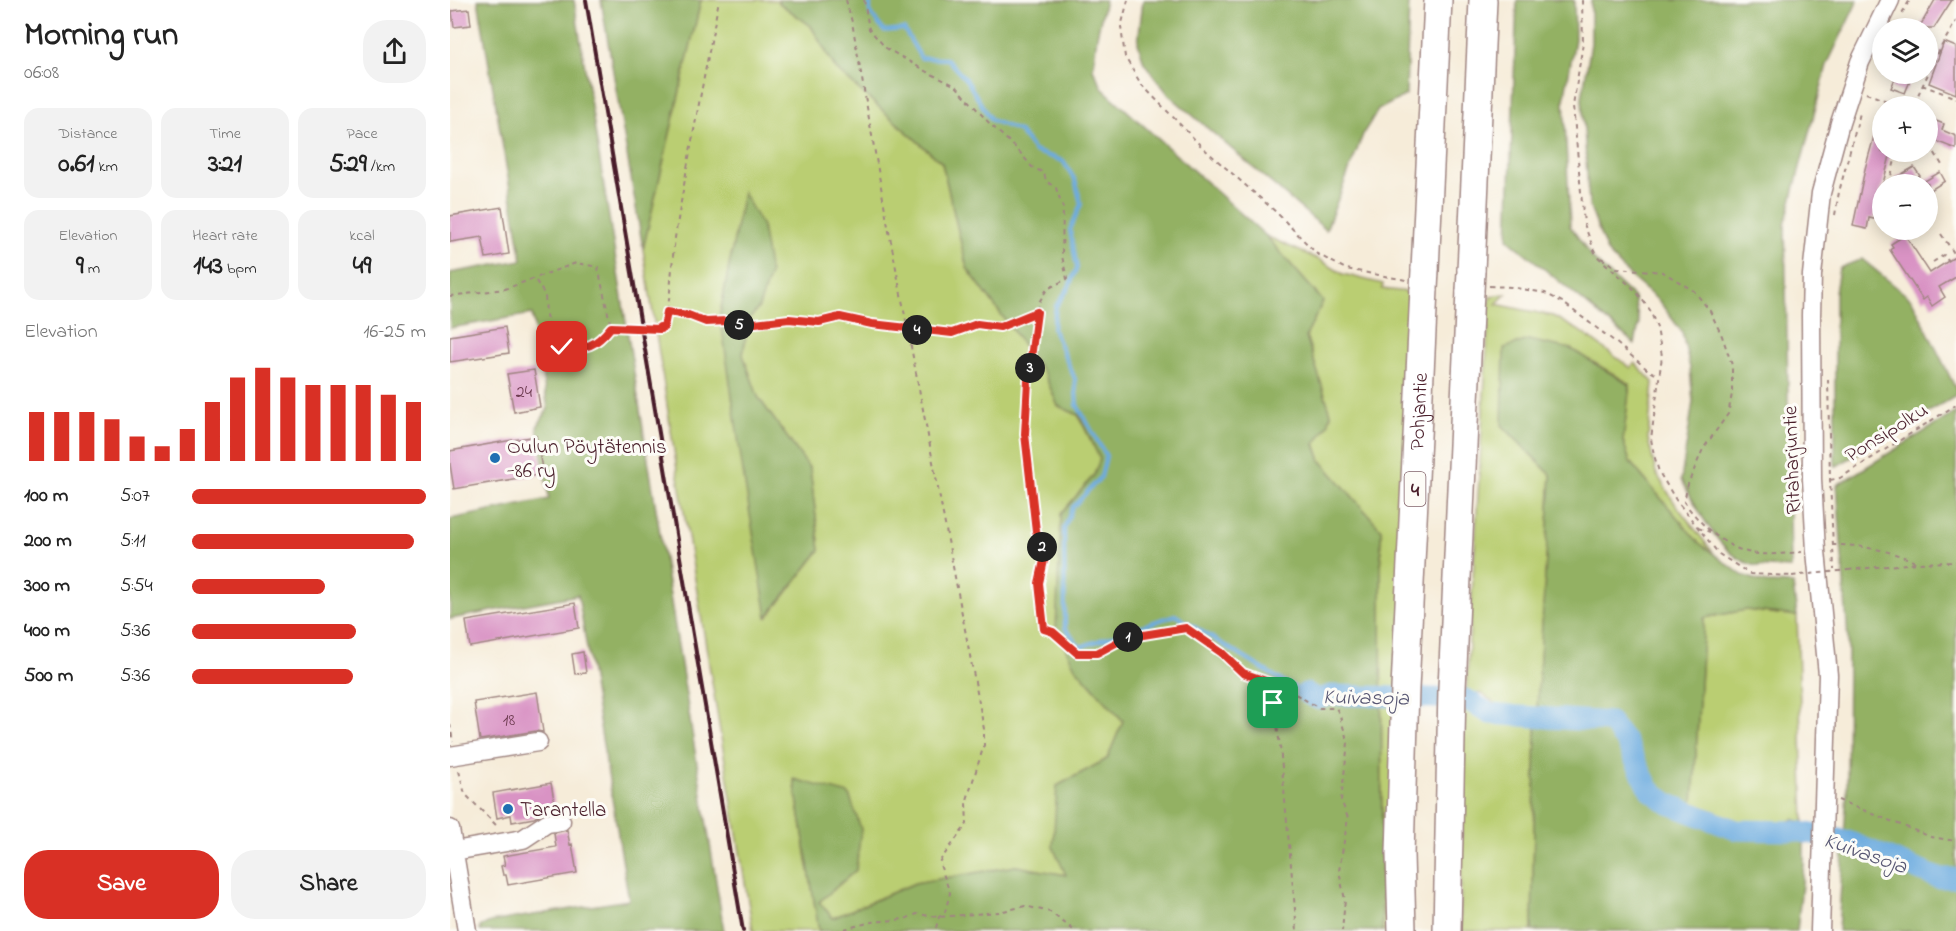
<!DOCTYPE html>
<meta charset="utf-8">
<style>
:root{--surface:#fff;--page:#f2f2f2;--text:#222;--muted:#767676;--accent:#d93025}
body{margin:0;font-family:"Indie Flower",sans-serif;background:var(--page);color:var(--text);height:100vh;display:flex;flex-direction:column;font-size:22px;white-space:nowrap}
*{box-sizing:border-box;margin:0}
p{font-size:20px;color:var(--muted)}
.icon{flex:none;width:33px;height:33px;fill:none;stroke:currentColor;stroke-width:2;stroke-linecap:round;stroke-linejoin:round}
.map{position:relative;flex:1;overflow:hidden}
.panel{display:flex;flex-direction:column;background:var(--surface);width:450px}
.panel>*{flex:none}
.tools{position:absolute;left:1422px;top:18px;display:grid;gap:12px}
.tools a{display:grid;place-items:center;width:66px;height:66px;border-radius:50%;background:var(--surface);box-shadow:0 3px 15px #0003;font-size:30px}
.pin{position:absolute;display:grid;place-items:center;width:51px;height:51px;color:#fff;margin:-26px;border-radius:12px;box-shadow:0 3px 9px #0006}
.km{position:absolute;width:30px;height:30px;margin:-15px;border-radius:50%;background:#222;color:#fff;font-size:16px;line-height:30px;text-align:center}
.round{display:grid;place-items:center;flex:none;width:63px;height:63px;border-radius:24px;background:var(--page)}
.head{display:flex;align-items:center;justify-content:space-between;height:102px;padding:0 24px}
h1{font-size:33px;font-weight:700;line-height:45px}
.metrics{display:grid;grid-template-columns:repeat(3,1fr);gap:9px;height:102px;padding:6px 24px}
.metrics div{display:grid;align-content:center;border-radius:15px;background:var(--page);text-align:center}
.metrics b{font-size:26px;font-weight:700}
.metrics small{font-size:16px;font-weight:400}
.metrics p{font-size:16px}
.chart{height:168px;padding:12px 24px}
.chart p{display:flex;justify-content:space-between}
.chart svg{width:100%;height:108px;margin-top:6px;stroke:var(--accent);stroke-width:6}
.cta{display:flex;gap:12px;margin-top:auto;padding:12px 24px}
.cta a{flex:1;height:69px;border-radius:24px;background:var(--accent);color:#fff;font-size:24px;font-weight:700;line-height:69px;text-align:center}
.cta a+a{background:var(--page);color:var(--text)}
ul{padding:0 24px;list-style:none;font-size:20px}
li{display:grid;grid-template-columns:96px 72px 1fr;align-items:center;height:45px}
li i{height:15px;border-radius:8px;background:var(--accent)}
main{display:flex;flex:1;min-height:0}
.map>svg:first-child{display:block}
.green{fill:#bace72;stroke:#82764e;stroke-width:1.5;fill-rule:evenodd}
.forest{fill:#93b164;stroke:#6e6848;stroke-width:1.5}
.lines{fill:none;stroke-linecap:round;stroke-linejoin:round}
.stream{stroke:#6cabdf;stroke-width:4}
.river{stroke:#6cabdf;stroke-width:21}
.building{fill:#d993c4}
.minor-casing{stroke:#a08682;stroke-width:21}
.highway-casing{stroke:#a08682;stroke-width:30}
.path{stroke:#a08682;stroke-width:2;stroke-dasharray:4.5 4.5;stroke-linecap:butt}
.minor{stroke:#fff;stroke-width:18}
.highway{stroke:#fff;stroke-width:27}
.rail{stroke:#4a1f2b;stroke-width:4}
.highway-bridge-casing{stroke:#a08682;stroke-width:30;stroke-linecap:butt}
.path-bridge{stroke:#a08682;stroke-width:2;stroke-dasharray:4.5 4.5;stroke-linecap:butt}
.highway-bridge{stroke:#fff;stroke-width:27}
.route-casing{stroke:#fff;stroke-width:12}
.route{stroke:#d93025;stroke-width:8}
.poi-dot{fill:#1f6fb2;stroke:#fdfcf7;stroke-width:2}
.labels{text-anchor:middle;stroke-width:6;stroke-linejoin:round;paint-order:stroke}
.number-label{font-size:18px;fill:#6e3c51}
.shield{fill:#fdfcf7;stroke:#806168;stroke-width:1.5}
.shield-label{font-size:20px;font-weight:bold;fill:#4a1f2b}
.street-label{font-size:21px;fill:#4a1f2b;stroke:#fdfcf7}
.poi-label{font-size:21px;fill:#4a1f2b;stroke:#fdfcf7;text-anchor:start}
.water-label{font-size:22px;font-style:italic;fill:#585773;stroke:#fdfcf7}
</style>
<main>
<section class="panel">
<div class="head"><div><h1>Morning run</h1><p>06:08</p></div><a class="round"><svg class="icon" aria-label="share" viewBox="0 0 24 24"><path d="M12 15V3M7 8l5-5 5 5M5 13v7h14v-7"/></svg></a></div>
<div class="metrics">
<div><p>Distance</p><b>0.61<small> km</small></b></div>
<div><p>Time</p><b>3:21</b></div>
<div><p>Pace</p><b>5:29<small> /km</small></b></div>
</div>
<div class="metrics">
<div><p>Elevation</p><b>9<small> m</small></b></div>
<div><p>Heart rate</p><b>143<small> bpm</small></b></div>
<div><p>kcal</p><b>49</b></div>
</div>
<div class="chart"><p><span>Elevation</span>16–25 m</p>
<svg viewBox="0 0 160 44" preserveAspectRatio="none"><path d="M5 44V24M15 44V24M25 44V24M35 44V27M45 44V34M55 44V38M65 44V31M75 44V20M85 44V10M95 44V6M105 44V10M115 44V13M125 44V13M135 44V13M145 44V17M155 44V20"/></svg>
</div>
<ul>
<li><b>100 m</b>5:07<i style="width:100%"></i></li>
<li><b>200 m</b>5:11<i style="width:95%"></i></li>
<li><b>300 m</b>5:54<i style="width:57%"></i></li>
<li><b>400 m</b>5:36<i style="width:70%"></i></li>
<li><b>500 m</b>5:36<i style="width:69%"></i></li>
</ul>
<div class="cta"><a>Save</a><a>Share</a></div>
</section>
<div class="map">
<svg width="1506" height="931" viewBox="0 0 1506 931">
<rect width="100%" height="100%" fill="#fdfcf7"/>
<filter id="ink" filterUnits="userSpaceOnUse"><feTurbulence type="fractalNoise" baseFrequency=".0167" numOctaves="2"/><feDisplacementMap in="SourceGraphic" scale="12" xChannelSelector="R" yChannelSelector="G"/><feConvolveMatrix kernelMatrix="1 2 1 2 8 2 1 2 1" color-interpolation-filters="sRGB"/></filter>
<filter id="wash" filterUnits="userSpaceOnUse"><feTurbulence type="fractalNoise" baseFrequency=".008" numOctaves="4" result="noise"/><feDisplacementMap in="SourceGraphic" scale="24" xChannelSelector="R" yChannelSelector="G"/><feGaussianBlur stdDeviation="1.35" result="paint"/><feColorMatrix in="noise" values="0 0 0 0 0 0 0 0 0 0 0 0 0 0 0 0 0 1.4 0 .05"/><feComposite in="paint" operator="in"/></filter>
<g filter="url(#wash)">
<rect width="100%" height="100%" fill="#f6ecd9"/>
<!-- green -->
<path class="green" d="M251,0h77v2l33,24 25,43 106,94 25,105 77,105 14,33 20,9 22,44 -6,16 -33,39 14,153 48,54 -16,38 -50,27 9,89 -50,-9 -101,17 -82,35 -14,-16 37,-32 -62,-90 25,151h-66l-76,-461 -34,-221zM293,193l16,114 -11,14 -5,34 15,42 52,72 10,81 -52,67 -48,-303z
M816,236l54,24 23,14 40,10 -1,5 26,3 3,63 -21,576h-8l-1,-402 -60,-68 -6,-18 13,-18 3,-11 -25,-78 17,-35z
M1056,294l-10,10 57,12 25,14 53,38 4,-5 18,19 -5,57 8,34 18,29 41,53 -17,-13 -68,-80 -7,-21 7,-57 -59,-35 -69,76 49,50 -14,238 -39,-7 -17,-13 -6,2h-9l24,-399z
M1295,610l52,6 7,208 -10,-5 -8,4 -47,-2 -46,-18 11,-185z
M1014,707h10l8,9 6,1 48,7 -4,207h-72z"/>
<!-- forest -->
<path class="forest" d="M28,0h96l150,931h-244v-4l10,-5 139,-22 -51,-305 -128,24v-100l99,-20 -12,-72 11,-18 -16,-95 -82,14v-55l72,-13z
M151,0h100l-58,249z
M328,0h327l-8,36 -4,33 10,20 163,147 57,65 -17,35 25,78 -3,11 -13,19 6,17 60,68 1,402h-563l-25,-152 55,15 12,35 -5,41 -37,32 14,16 82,-35 101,-17 50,9 -13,-28 4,-61 50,-27 16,-38 -48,-54 -19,-37 5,-116 33,-39 6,-16 -21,-44 -21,-9 -14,-33 -77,-105 -25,-105 -106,-94 -25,-43 -33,-24z
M693,0h266l-3,95 -28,15 -14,22 -38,98 -157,-135 -25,-32 -6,-20z
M1067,0h57l1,39 -11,61 6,126 24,34 40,38 5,25 -4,21 -127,-105z
M1141,0h267l-31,65 -42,159 6,344c-11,-1 -26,0 -38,-3 -36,-11 -54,-56 -72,-85l12,-78 -3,-34 -8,-36 -23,-31 -27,-23 -25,-26 -18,-47 -7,-107 9,-55z
M293,192l19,34 8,48 -11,33 -11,14 -5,34 15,42 52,72 10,81 -53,67 -24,-145 -23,-158z
M1412,259l50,41 44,89v7l-121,71v-174l4,-25z
M1078,340l43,9 59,36 -7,56 7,21 68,80 44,33 24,8 27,1 4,32 -51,-6 -42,8 -11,185 46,18 47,2 8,-4 10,5v41l-7,66h-265l4,-207 15,-249 -49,-50 2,-77z
M1506,412v519h-118l9,-141 1,-150 -11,-155z"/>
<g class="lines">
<!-- stream -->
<path class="stream" d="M420,0v13l14,18 20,-2 17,29 26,1 20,22 24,39 28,11 15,20 29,10 12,19 6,24 -11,26 7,38 -9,21 -12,17 -3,23 22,50 2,26 29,51 -5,21 -29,31 -8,21 1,99 15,19 95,-32 109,67 22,11"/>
<!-- river -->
<path class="river" d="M856,693l12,6 13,-4 135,4 24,15 120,8 16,20 24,48 19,14 67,26 60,1 49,9 93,38h18"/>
</g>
<g id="blocks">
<!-- building -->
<path class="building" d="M1485,0h17l-18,28h-15z
M19,9l2,16 -17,2 -2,-16z
M1494,42l12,5v47l-27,-11z
M1447,74h16l-8,19 -14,-5z
M1430,115h2v37h9l-17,67 -5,-1 -2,11 -14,-3 12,-57z
M1478,118l16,6 -2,6 14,6v13l-28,-11z
M1464,167l6,9 -14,8h-7l-4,-6z
M1490,172l5,9 -16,10 -1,-7 -5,-2z
M52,207l7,47 -23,4 -4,-21 -32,5v-26z
M1455,235l25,38 26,-17v21l-17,10 6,10 -13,9 -5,-9 -4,3 -33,-50 3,-3 -2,-3z
M55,327l4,26 -59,9v-26z
M84,370l6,37 -26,5 -7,-38z
M86,436l7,38 -89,15 -4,-25v-13z
M125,603l4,25 -109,19 -4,-26z
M133,652l3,21 -11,1 -3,-20z
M87,692l6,40 -7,-1 -56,9 -6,-38z
M101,783l4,23 -17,2 1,7 -5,3 -22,4 -1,-7 -14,3 -4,-25z
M117,830l3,15 2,-1 5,29 -69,12 -2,-10h-3l-2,-9 4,-1 -2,-9 53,-9 -2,-14z"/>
</g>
</g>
<g filter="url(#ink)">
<use href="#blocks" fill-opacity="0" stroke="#a08682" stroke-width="1.5"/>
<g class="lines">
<!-- minor casing -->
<g class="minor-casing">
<path id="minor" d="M0,756l88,-14
M0,829l17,102
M4,851l69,-12 24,-16 14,-2
M1370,931l8,-256 -12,-124 -4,-72 -1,-164 1,-40 9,-82 19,-70 20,-61 30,-62"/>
</g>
<!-- highway casing -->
<g class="highway-casing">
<g id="highway">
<path d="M975,270l13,-270"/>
<path d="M1021,271l12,-271"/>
<path id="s1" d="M952,931l-2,-77 5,-165 19,-400"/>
<path d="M997,931l5,-243 18,-397"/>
</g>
</g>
<!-- path -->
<path class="path" d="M396,0l6,22 35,199 97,508v16l-18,58 1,21 -28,38 11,31 -5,19 -6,5 -4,14
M414,0l5,29 17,19 41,24 29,14 34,38 27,25 15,18 12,6 2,8 10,7 7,20 -1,48 5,23 -20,10 -9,15 -10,77 -3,53 11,97 9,25 -6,27 5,46 9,3 24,21h20l28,-15 61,-10 36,25 21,20 28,10 9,63 17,185
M678,0l-7,27 4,30 16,27 61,63 74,65 41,42 29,15 60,11
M1132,0l1,43 -10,63 11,118 12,31 39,35 15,20 7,18 5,28 -11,83 3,16 5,17 17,28 43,54 31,20 42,2
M1452,13l8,-13
M1472,85l34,13
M1416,93l34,13
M1468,95l23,-48 15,-26
M1478,148l5,2 9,15
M1439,184l8,-32
M1385,215l4,-23 21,-79
M1430,220l2,-10
M1491,234l15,22
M1151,258l16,10 46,4 31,19 16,20 12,25 10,29v29l-4,20 -25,35 -15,35 -4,18c17,23 44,50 75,52 14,1 29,-1 43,-2
M1483,262l11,-7 4,6
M1039,286l22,1 34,6 17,9 52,39 34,29 11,6
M0,296l55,-7 71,-26 22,4 13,60 -10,13 -19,9 -20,-2 -10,-8 -6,-24 -1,-20 -11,-17
M217,312l21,3 18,7 20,-1 12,4 51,-6 30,3 21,-5 32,7 80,9 25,-9 23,3 36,-14
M161,327l49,2v-2h4c8,-32 7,-64 12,-96 13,-77 28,-154 43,-231
M1378,379l2,101 4,89
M1380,480l10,-2 116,-73
M1248,528l12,4
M1382,545c25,-1 63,6 85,18
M1398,570l69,-7 39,-1
M821,683l26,12 22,13h17l3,5 9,30 -7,57 7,18 -9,53 6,29 -3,31
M0,724l3,18
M9,771l6,23 32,32
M1388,800l93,37 25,4
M394,929l28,-7 33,-3 12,-5 22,3 60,-5 26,-6 25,6 25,19"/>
<!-- minor -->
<use href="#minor" class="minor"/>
<!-- highway -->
<use href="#highway" class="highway"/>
<!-- rail -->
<path class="rail" d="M136,0l157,931"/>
<!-- highway-bridge casing -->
<g class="highway-bridge-casing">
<path id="highway-bridge" d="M974,289l1,-19
M1020,291l1,-20"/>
</g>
<!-- path-bridge -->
<path class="path-bridge" d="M1342,576l56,-6"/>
<!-- highway-bridge -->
<use href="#highway-bridge" class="highway-bridge"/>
</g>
</g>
<g class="lines" filter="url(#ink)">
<!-- route casing -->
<g class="route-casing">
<path id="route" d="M112,347c25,2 33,0 49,-20l49,2v-2h4l3,-15 21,3 18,7 20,-1 12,4 51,-6 30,3 21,-5 32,7 80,9 25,-9 23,3 37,-15 -9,69 -3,53 11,97 9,25 -6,27 5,46 9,3 24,21h20l28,-15 61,-10 36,25 21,20 28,10 2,20"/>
</g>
<!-- route -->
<use href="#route" class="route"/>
</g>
<!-- markers -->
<g class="poi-dot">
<circle cx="45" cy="458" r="6"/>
<circle cx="58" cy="809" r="6"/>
</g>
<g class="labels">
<!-- number labels -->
<g class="number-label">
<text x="74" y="397">24</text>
<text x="59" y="725">18</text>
</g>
<!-- shield labels -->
<rect class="shield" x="954.5" y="472" width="21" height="34" rx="4.5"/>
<g class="shield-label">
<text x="965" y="496">4</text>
</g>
<!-- street labels -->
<g class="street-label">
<text dy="7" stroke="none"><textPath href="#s1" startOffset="520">Pohjantie</textPath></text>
<text transform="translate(1436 432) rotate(-32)" y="7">Ponsipolku</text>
<text transform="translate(1341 460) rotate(-92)" y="7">Ritaharjuntie</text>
</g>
<!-- poi labels -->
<g class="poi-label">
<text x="57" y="453">Oulun Pöytätennis<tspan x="57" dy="24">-86 ry</tspan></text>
<text x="70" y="816">Tarantella</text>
</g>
<!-- water labels -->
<g class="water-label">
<text transform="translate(916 696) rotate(1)" y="8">Kuivasoja</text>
<text transform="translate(1416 852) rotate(19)" y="8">Kuivasoja</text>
</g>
</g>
</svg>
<div class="tools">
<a><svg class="icon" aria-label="layers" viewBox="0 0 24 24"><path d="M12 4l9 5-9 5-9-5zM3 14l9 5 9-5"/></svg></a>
<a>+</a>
<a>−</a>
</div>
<div class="pin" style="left:823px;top:703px;background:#1e9e55"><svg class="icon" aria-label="arrive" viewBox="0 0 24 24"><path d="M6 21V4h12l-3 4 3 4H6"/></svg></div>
<div class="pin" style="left:112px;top:347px;background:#d93025"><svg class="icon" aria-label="check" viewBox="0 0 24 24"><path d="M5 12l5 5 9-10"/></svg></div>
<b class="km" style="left:678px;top:637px">1</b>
<b class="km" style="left:592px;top:547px">2</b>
<b class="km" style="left:580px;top:368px">3</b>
<b class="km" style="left:467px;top:330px">4</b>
<b class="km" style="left:289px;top:325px">5</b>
</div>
</main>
